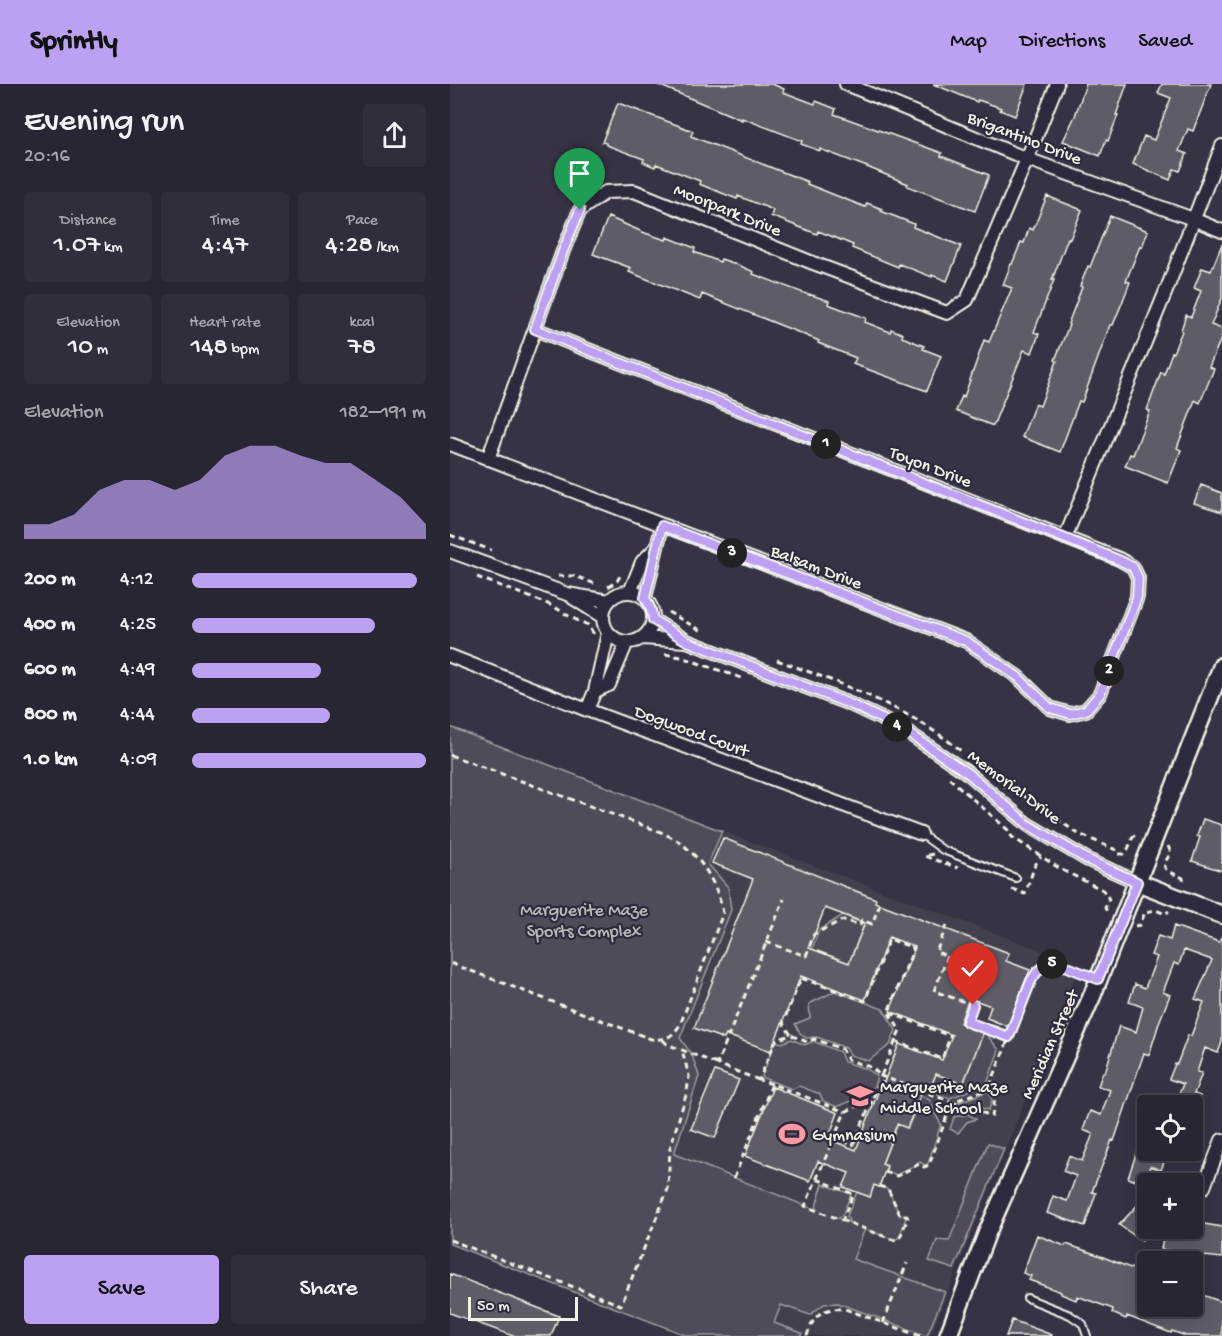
<!DOCTYPE html>
<meta charset="utf-8">
<style>
:root{--surface:#292633;--page:#312e3b;--text:#f1f3f6;--muted:#a5a5ac;--line:#45434e;--accent:#bca0f2}
body{margin:0;font-family:"Gochi Hand",sans-serif;background:var(--page);color:var(--text);height:100vh;display:flex;flex-direction:column;font-size:22px;white-space:nowrap}
*{box-sizing:border-box;margin:0}
p{font-size:20px;color:var(--muted)}
.icon{flex:none;width:33px;height:33px;fill:none;stroke:currentColor;stroke-width:2;stroke-linecap:round;stroke-linejoin:round}
.map{position:relative;flex:1;overflow:hidden}
.details{display:flex;flex-direction:column;background:var(--surface);width:450px}
.details>*{flex:none}
.controls{position:absolute;left:687px;top:1011px;display:grid;gap:12px}
.controls a{display:grid;place-items:center;width:66px;height:66px;border-radius:6px;background:var(--surface);box-shadow:0 3px 15px #0003,0 0 0 2px var(--line);font-size:30px}
.scale{position:absolute;left:18px;bottom:15px;width:110px;box-sizing:border-box;padding-left:6px;border:3px solid #f4f1e8;border-top:0;font-size:16px;line-height:21px;white-space:nowrap;color:#f4f1e8;-webkit-text-stroke:4px #2f2a3d;paint-order:stroke}
.pin{position:absolute;display:grid;place-items:center;width:51px;height:51px;color:#fff;margin:-62px -26px;border-radius:50% 50% 50% 0;rotate:-45deg;box-shadow:0 0 6px #0007}
.pin .icon{rotate:45deg}
.km{position:absolute;width:30px;height:30px;margin:-15px;border-radius:50%;background:#222;color:#fff;font-size:16px;line-height:30px;text-align:center}
.round{display:grid;place-items:center;flex:none;width:63px;height:63px;border-radius:6px;background:var(--page)}
.overview{display:flex;align-items:center;justify-content:space-between;height:102px;padding:0 24px}
h1{font-size:33px;font-weight:600;line-height:45px}
.figures{display:grid;grid-template-columns:repeat(3,1fr);gap:9px;height:102px;padding:6px 24px}
.figures div{display:grid;align-content:center;border-radius:6px;background:var(--page);text-align:center}
.figures b{font-size:26px;font-weight:600}
.figures small{font-size:16px;font-weight:400}
.figures p{font-size:16px}
.chart{height:168px;padding:12px 24px}
.chart p{display:flex;justify-content:space-between}
.chart svg{width:100%;height:108px;margin-top:6px;fill:var(--accent);opacity:.7}
.primary-button{display:flex;gap:12px;margin-top:auto;padding:12px 24px}
.primary-button a{flex:1;height:69px;border-radius:6px;background:var(--accent);color:#111;font-size:24px;font-weight:600;line-height:69px;text-align:center}
.primary-button a+a{background:var(--page);color:var(--text)}
ul{padding:0 24px;list-style:none;font-size:20px}
li{display:grid;grid-template-columns:96px 72px 1fr;align-items:center;height:45px}
li i{height:15px;border-radius:8px;background:var(--accent)}
header{display:flex;align-items:center;gap:36px;box-sizing:border-box;height:84px;padding:0 30px;background:var(--accent);color:#111}
header strong{font-size:28px}
nav{display:flex;gap:33px;margin-inline-start:auto;font-size:21px}
main{display:flex;flex:1;min-height:0}
.map>svg:first-child{display:block}
.built{fill:#433f4e}
.green{fill:#504b59;stroke:#a29ea0;stroke-width:1.5}
.building{fill:#5f5c67;stroke:#f4f1e8;stroke-width:1.5;fill-rule:evenodd}
.lines{fill:none;stroke-linecap:round;stroke-linejoin:round}
.lane-casing{stroke:#f4f1e8;stroke-width:10}
.street-casing{stroke:#f4f1e8;stroke-width:16}
.secondary-casing{stroke:#f4f1e8;stroke-width:21}
.path{stroke:#f4f1e8;stroke-width:3;stroke-dasharray:6 4.5;stroke-linecap:butt}
.lane{stroke:#2f2a3d;stroke-width:6}
.street{stroke:#2f2a3d;stroke-width:12}
.secondary{stroke:#2f2a3d;stroke-width:16}
.route-casing{stroke:#fff;stroke-width:12}
.route{stroke:#bca0f2;stroke-width:8}
.labels{text-anchor:middle;stroke-width:4.5;stroke-linejoin:round;paint-order:stroke}
.street-label{font-size:18px;fill:#f4f1e8;stroke:#2f2a3d}
.park-label{font-size:18px;fill:#bbb7b6;stroke:#2f2a3d}
.poi-label{font-size:18px;fill:#f4f1e8;stroke:#2f2a3d;text-anchor:start}
</style>
<header>
<strong>Sprintly</strong>
<nav><a>Map</a><a>Directions</a><a>Saved</a></nav>
</header>
<main>
<section class="details">
<div class="overview"><div><h1>Evening run</h1><p>20:16</p></div><a class="round"><svg class="icon" aria-label="share" viewBox="0 0 24 24"><path d="M12 15V3M7 8l5-5 5 5M5 13v7h14v-7"/></svg></a></div>
<div class="figures">
<div><p>Distance</p><b>1.07<small> km</small></b></div>
<div><p>Time</p><b>4:47</b></div>
<div><p>Pace</p><b>4:28<small> /km</small></b></div>
</div>
<div class="figures">
<div><p>Elevation</p><b>10<small> m</small></b></div>
<div><p>Heart rate</p><b>148<small> bpm</small></b></div>
<div><p>kcal</p><b>78</b></div>
</div>
<div class="chart"><p><span>Elevation</span>182–191 m</p>
<svg viewBox="0 0 160 44" preserveAspectRatio="none"><path d="M0 44V38L10 38L20 34L30 24L40 20L50 20L60 24L70 20L80 10L90 6L100 6L110 10L120 13L130 13L140 20L150 27L160 38V44z"/></svg>
</div>
<ul>
<li><b>200 m</b>4:12<i style="width:96%"></i></li>
<li><b>400 m</b>4:25<i style="width:78%"></i></li>
<li><b>600 m</b>4:49<i style="width:55%"></i></li>
<li><b>800 m</b>4:44<i style="width:59%"></i></li>
<li><b>1.0 km</b>4:09<i style="width:100%"></i></li>
</ul>
<div class="primary-button"><a>Save</a><a>Share</a></div>
</section>
<div class="map">
<svg width="772" height="1252" viewBox="0 0 772 1252">
<rect width="100%" height="100%" fill="#373244"/>
<filter id="ink" filterUnits="userSpaceOnUse"><feTurbulence type="fractalNoise" baseFrequency=".0167" numOctaves="2"/><feDisplacementMap in="SourceGraphic" scale="12" xChannelSelector="R" yChannelSelector="G"/><feConvolveMatrix kernelMatrix="1 2 1 2 8 2 1 2 1" color-interpolation-filters="sRGB"/></filter>
<g filter="url(#ink)">
<!-- built -->
<path class="built" d="M272,747l358,134 -150,371h-161l19,-49 28,8 -142,-141 25,-78 -7,-21 -12,-16 51,-129 -3,-23 -20,-23z"/>
<!-- green -->
<path class="green" d="M0,643l272,104 -14,33 20,23 3,23 -51,128 12,17 7,21 -25,78 142,56 1,-7 6,-19 28,10 -8,20 -5,4 12,5 -3,-7 10,-24 13,5 4,-12 14,4 12,27 3,-2 3,3 -6,20 -6,3 -29,-11 -12,30 92,33 -18,44 -89,-33 -14,1 -14,11 -29,-10 -7,18 28,10 -1,3h-113l-238,-92z
M393,831l21,9 -15,39 -37,-14 7,-19z
M385,907l48,18 13,21 -6,15 -22,16 -18,-6 -4,-7 -29,-11 -11,1 -6,-5 -5,-9 15,-6 -1,-14z
M534,947l15,19 -12,34 -37,14 -12,-4 -7,-8 5,-12 27,10z
M341,955l14,6 8,-4 27,11 4,10 23,7 10,7 -3,10 -6,8 -31,13 -14,-6 -3,-7 -21,-8 -7,3 -29,-11 -1,-2 13,-35 7,2z
M539,1007l3,9 -3,10 -30,-8z
M471,1011l10,6 4,13 6,10 -13,40 -3,1 -5,-3 -23,13 -11,-4 1,-5 -5,-2 16,-40 10,4z
M518,1030l8,5 -9,3 -9,11 -8,-4 4,-12z
M538,1059l16,6 -50,120 -25,-8 8,-21 12,1z"/>
<!-- building -->
<path class="building" d="M206,0h116l12,5 -1,3 32,12 1,-3 20,8 -2,5 108,39 -1,3 48,19 -14,36 -68,-25 1,-2 -41,-17 -47,-18v2l-19,-7 1,-3 -60,-23v2z
M483,0h94l-12,32 -15,-6 1,-2 -23,-8 -1,2z
M636,0h41l-11,31h2l-10,26 -2,-1 -6,16 -37,-15 12,-25z
M712,0h49l-18,47 -5,-2 -9,22 8,3 -7,17 -6,-2 -4,11 -37,-16 11,-28 10,4 17,-42 -13,-5z
M168,19l75,28 -2,5 117,46 -1,2 58,23 2,-4 15,6 -1,2 33,13 -1,3 48,19 -14,35 -15,-6v2l-33,-13 -1,3 -46,-19 1,-3 -22,-9 -13,-5 -1,3 -46,-18 2,-6 -35,-14 -1,3 -38,-15 1,-3 -44,-17 -1,3 -12,-5 1,-3 -38,-14v-2l-4,-1z
M597,112l35,14 -12,29 -2,-1 -16,42h2l-20,52 5,2 -7,19 -8,-3 -31,76 -37,-15 6,-15 2,1 20,-57 5,2 23,-54 -9,-3 8,-21h1l9,-22 3,1 5,-15 4,2z
M660,132l38,15 -6,16 -2,-1 -14,35 4,1 -8,21 -9,22h-3l-28,77 -3,-1 -19,51 -38,-15 13,-33 5,2 17,-45 -2,-1 14,-35 -1,-1 14,-37 -2,-1 8,-20 2,1z
M158,133l37,16 21,7 1,-3 28,11 -1,4 26,10 1,-3 15,5 18,8 -1,2 56,21v-1l20,7 -1,3 38,14 -1,4 25,10 1,-3 12,5 -1,3 22,9 -1,3 18,7 -14,35 -74,-27 3,-6 -38,-15 1,-2 -24,-10 -93,-37 -2,6 -71,-28 2,-4 -38,-14z
M772,160v54l-11,27 11,4v7l-13,31 5,2 -14,34 -5,-3 -18,48 4,2 -13,33 -43,-17 5,-12 3,1 8,-21 9,-23 -3,-1 14,-38 3,2 8,-22 1,1 9,-22 -1,-1 5,-15 5,2 10,-26 -7,-3 8,-20 9,3z
M751,401l21,8v19l-28,-9z
M753,735l19,6v46l-30,-10 8,-24 -3,-1z
M273,754l153,61 -1,3 134,51 -3,8 24,9 -21,57 -22,-9 4,-12 -22,-8 -9,25 24,8 -21,53 -27,-10 -5,12 -6,-2 -18,44 -10,-4 -15,40 5,2 -8,21 -5,-2 -4,12 -27,-10 6,-14 -31,-12 -8,20 -65,-25 28,-69 65,26 -10,26 28,11 26,-68h2l15,-38 43,16 10,-25 -62,-24 25,-64 -26,-10 -24,63 -64,-24 -30,75 -45,-16 -2,4 -30,-11 59,-149 -41,-16zM375,824l40,15 -16,40 -40,-15z
M724,842l45,16 3,-6v106l-4,11 -13,-5 -8,24 5,1 -8,21 6,2 -4,12 -4,-2 -16,-5 7,-17 -14,-5 6,-15h2l11,-29 3,1 13,-34 -9,-3 17,-39 -28,-10 -5,15 -5,-2 -11,29 7,3 -10,25 -11,35 -5,-2 -30,88 -2,-1 -20,52 4,1 -11,33 -38,-13 6,-17 14,5 9,-25 -13,-5 6,-15 13,5 11,-27 -10,-4 7,-19 11,4 9,-25 -12,-4 5,-14 2,1 14,-47 17,6 7,-25 -14,-5 6,-18 10,4 12,-31 -6,-2 7,-19 12,4z
M265,987l24,9 -24,58 -24,-9z
M689,1061l9,2v3h9l10,4 -6,16 -11,-4 -6,18 -16,-6z
M698,1110v41l-6,6 -23,-16z
M742,1138l30,5v31l-27,-3v2l-34,-8 4,-21h27z
M587,1151l28,11 1,-2 32,11 50,20v31h44v-15l30,11v34h-36l-14,-5 -1,2 -44,-17 -1,3 -14,-6 1,-4 -36,-13 -1,4 -15,-6v-2l-32,-12 2,-4 -8,-3z
M0,1190l109,42 -8,20h-38l-63,-23z
M562,1236l40,15v1h-46z"/>
<g class="lines">
<!-- lane casing -->
<g class="lane-casing">
<path id="lane" d="M471,750l22,16 73,28
M577,1214l43,17 13,9 4,12"/>
</g>
<!-- street casing -->
<g class="street-casing">
<path id="street" d="M396,0l181,75 166,60 29,12
M0,360l516,197 52,36 32,31 20,6 16,-4 14,-16 37,-97 1,-19 -5,-11 -14,-8 -584,-230
M38,375l75,-208 17,-41 26,-18 28,-1 179,72 134,50 20,-13 60,-141 30,-75
M615,454l103,-252 54,-140
M0,467l117,43 42,7
M153 533a25 25 0 1 1 50 0a25 25 0 1 1-50 0Z
M180,508l12,-30 15,-15
M123,514l30,19
M195,514l17,-72
M203,536l34,21 165,64 49,23 68,46 58,50 61,36 49,22
M193,554l43,3
M0,572l137,54 334,124
M145,607l14,-6 18,-43
M137,626l8,-19 13,-58
M754,1103l18,-47"/>
</g>
<!-- secondary casing -->
<g class="secondary-casing">
<path id="secondary" d="M687,798l85,33
M498,1252l39,-103 105,-237 130,-330"/>
</g>
<!-- path -->
<path class="path" d="M0,451l41,15
M108,492h17l23,9
M27,493l76,29 19,12 16,7 7,11
M158,503l9,-6 5,-8
M218,528l36,20
M215,570l16,3 63,22
M327,576c65,24 131,47 184,91
M0,671l211,77c7,4 15,7 21,12 22,17 36,43 41,69l-43,112c-9,13 -14,15 -29,14l-201,-76
M499,694l59,52 4,7 50,33 41,20 6,9 -4,9 3,5
M553,702l8,1 66,46 39,17 2,4h6l4,-5 5,-12 6,-3
M718,762l3,7c-14,19 -3,17 12,25l1,7
M483,770l-9,2 34,12
M562,805l13,5 10,-29 6,-8
M497,841l-11,27 12,4 -14,35 39,14 -6,16 42,16
M685,842l5,-1 5,-13 11,-2 9,4 4,-3
M316,858l40,14 8,-22 29,-14 17,5 2,-5 10,4 9,-23
M440,929l60,23
M511,935l6,2
M213,956l4,4 50,20
M445,957l47,18 9,-25
M309,996l-42,-16 67,-165
M322,1000l-13,-4 17,-40 15,-5 16,7 7,-3 28,10 6,11 23,7 10,9 19,-46 -12,-18 26,-64 -25,-9 -24,62 -64,-23 -18,45 8,12
M383,1054l20,7 20,-46
M435,1088l12,4 22,-12 5,3 5,-2 23,-63 40,14 3,-18 -4,-10 1,-7 39,-99c17,-27 29,-18 53,-8
M284,1094l38,-94 73,28
M367,1095l36,15 -10,25
M429,1102l9,3 12,26h6l2,3 -8,19 -6,3 -89,-34 40,-94 28,-14 8,-22 71,26 39,-14
M0,1156l171,65 47,-116 2,-41 17,-56 2,-16 -7,-26
M433,1239l24,-60
M357,1252c6,-21 16,-29 38,-27l75,27"/>
<!-- lane -->
<use href="#lane" class="lane"/>
<!-- street -->
<use href="#street" class="street"/>
<!-- secondary -->
<use href="#secondary" class="secondary"/>
</g>
</g>
<g class="lines" filter="url(#ink)">
<!-- route casing -->
<g class="route-casing">
<path id="route" d="M130,126l-17,41 -28,78 584,231 14,7 5,11 -1,19 -37,97 -14,16 -16,4 -20,-6 -32,-31 -52,-36 -304,-115 -17,72c5,7 7,13 8,22l34,21 165,64 49,23 68,46 58,50 61,36 49,22 -39,97 -41,-16 -10,2 -10,7 -6,9 -22,56 -42,-15 6,-17"/>
</g>
<!-- route -->
<use href="#route" class="route"/>
</g>
<!-- icons -->
<defs>
<g id="school-bare" transform="scale(2.07)"><path d="M0-5L7-2L0 1L-7-2ZM-4 1L0 2.5L4 1V4Q0 6-4 4Z" fill="#ff9aa2" stroke="#2f2a3d" stroke-width="2.5" paint-order="stroke"/></g>
<g id="stadium-bare" transform="scale(2.07)"><path d="M0-5a6.5 5 0 1 0 0 10a6.5 5 0 1 0 0-10ZM-3.5-1.8h7v3.6h-7Z" fill="#ff9aa2" stroke="#2f2a3d" stroke-width="2.5" paint-order="stroke"/></g>
</defs>
<g fill-rule="evenodd">
<use href="#school-bare" x="410" y="1012"/>
<use href="#stadium-bare" x="342" y="1050"/>
</g>
<g class="labels">
<!-- street labels -->
<g class="street-label">
<text transform="translate(575 53) rotate(21)" y="6">Brigantino Drive</text>
<text transform="translate(278 125) rotate(22)" y="6">Moorpark Drive</text>
<text transform="translate(481 382) rotate(21)" y="6">Toyon Drive</text>
<text transform="translate(367 482) rotate(21)" y="6">Balsam Drive</text>
<text transform="translate(242 646) rotate(20)" y="6">Dogwood Court</text>
<text transform="translate(565 702) rotate(37)" y="6">Memorial Drive</text>
<text transform="translate(599 960) rotate(-66)" y="6">Meridian Street</text>
</g>
<!-- park labels -->
<g class="park-label">
<text x="134" y="831">Marguerite Maze<tspan x="134" dy="21">Sports Complex</tspan></text>
</g>
<!-- poi labels -->
<g class="poi-label">
<text x="430" y="1008">Marguerite Maze<tspan x="430" dy="21">Middle School</tspan></text>
<text x="362" y="1056">Gymnasium</text>
</g>
</g>
</svg>
<div class="controls">
<a><svg class="icon" aria-label="locate" viewBox="0 0 24 24"><circle cx="12" cy="12" r="6"/><path d="M12 2v4M12 18v4M2 12h4M18 12h4"/></svg></a>
<a>+</a>
<a>−</a>
</div>
<div class="scale">50 m</div>
<div class="pin" style="left:130px;top:126px;background:#1e9e55"><svg class="icon" aria-label="arrive" viewBox="0 0 24 24"><path d="M6 21V4h12l-3 4 3 4H6"/></svg></div>
<div class="pin" style="left:523px;top:921px;background:#d93025"><svg class="icon" aria-label="check" viewBox="0 0 24 24"><path d="M5 12l5 5 9-10"/></svg></div>
<b class="km" style="left:376px;top:360px">1</b>
<b class="km" style="left:659px;top:587px">2</b>
<b class="km" style="left:282px;top:469px">3</b>
<b class="km" style="left:447px;top:643px">4</b>
<b class="km" style="left:602px;top:880px">5</b>
</div>
</main>
